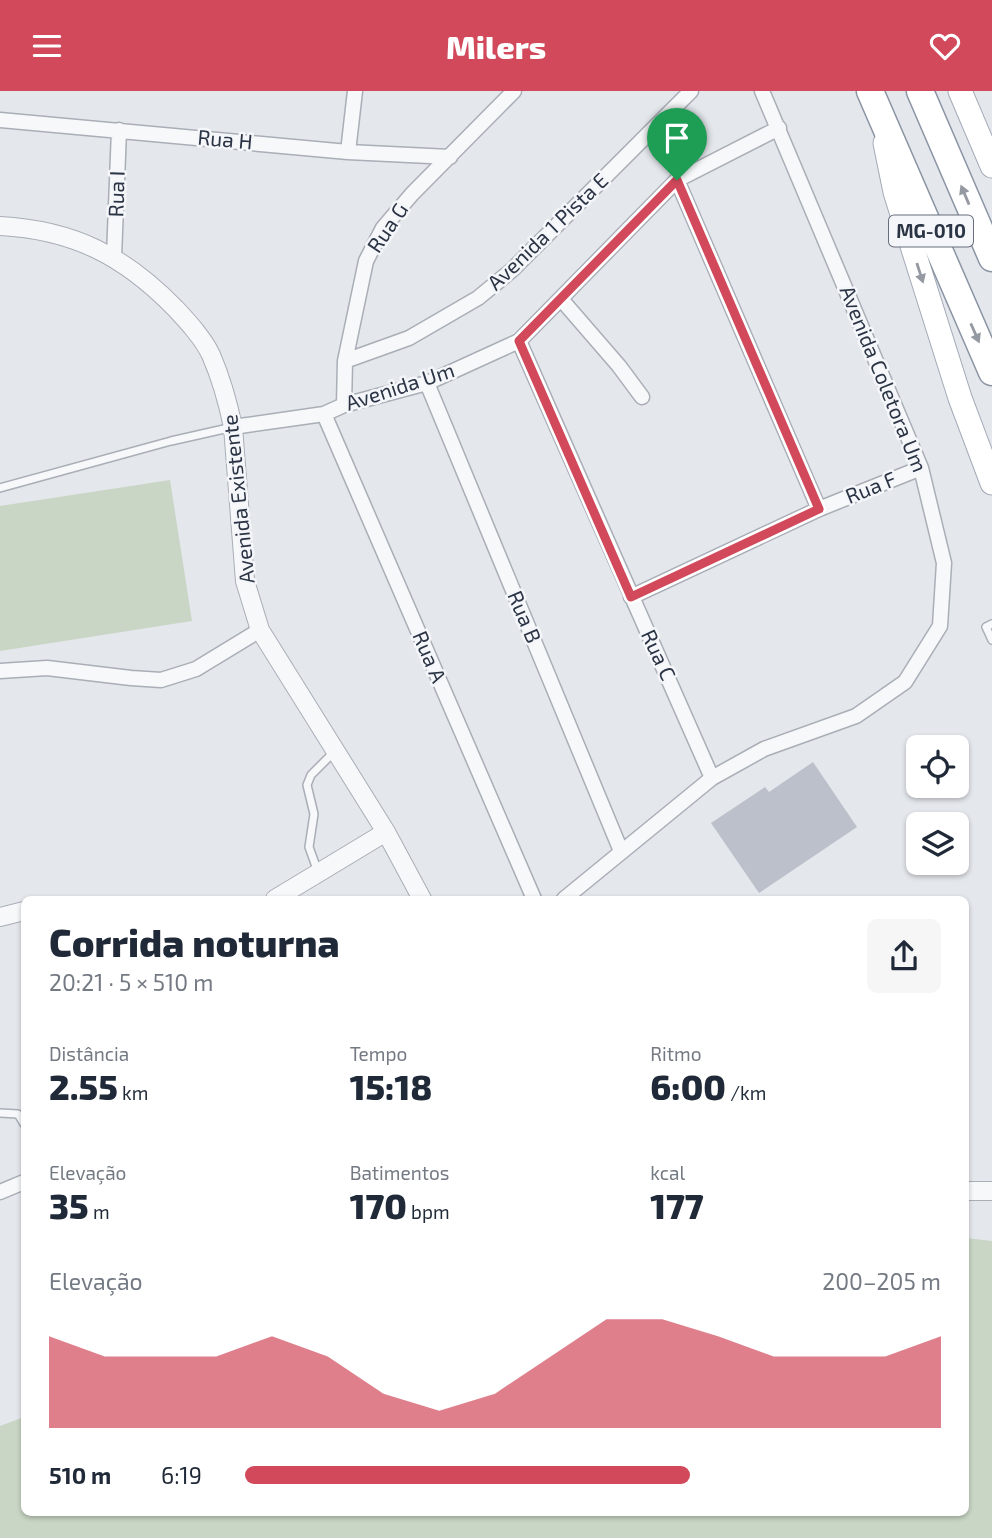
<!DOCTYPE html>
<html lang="pt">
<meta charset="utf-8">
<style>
:root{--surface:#fff;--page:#f6f6f7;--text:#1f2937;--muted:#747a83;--accent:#d1495b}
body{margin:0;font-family:"Exo 2",sans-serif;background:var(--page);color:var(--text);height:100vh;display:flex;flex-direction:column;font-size:26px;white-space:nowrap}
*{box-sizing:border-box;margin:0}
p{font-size:23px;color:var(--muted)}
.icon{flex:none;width:38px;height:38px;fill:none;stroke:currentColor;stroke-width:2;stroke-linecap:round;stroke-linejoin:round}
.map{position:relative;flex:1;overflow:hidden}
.panel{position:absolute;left:21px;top:805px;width:948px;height:620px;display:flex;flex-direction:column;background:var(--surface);border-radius:10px;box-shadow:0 2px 5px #0004}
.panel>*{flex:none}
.fabs{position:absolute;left:906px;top:644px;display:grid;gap:14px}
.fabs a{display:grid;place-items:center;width:63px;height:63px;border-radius:10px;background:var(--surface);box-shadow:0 2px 5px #0004;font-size:35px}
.pin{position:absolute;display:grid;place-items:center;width:60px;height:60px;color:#fff;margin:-72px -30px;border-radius:50% 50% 50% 0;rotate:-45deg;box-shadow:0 0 7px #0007}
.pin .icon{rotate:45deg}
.round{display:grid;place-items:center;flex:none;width:74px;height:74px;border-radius:10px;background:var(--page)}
.overview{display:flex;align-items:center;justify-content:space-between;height:119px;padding:0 28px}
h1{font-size:38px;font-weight:800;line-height:52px}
.figures{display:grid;grid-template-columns:repeat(3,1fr);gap:10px;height:119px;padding:7px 28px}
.figures div{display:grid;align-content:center}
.figures b{font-size:35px;font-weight:800}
.figures small{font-size:19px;font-weight:400}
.figures p{font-size:19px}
.chart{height:196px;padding:14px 28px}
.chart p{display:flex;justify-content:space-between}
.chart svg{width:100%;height:126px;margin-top:7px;fill:var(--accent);opacity:.7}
ul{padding:0 28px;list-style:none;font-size:23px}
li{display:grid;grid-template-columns:112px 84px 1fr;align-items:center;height:52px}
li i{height:18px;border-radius:9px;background:var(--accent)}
header{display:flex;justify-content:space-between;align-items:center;height:91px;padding:0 28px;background:var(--accent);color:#fff;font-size:32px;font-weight:800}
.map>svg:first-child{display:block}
.green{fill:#c9d6c5}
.building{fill:#bbc0ca}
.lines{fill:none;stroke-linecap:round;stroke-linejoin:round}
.service-casing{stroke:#a9aeb7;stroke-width:10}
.minor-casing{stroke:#a9aeb7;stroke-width:17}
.tertiary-casing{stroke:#a9aeb7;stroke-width:20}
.primary-casing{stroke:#a3abb8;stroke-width:25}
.motorway-casing{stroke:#8b94a3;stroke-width:29}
.service{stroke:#f7f8fa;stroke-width:7}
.minor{stroke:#f7f8fa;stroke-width:14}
.tertiary{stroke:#f7f8fa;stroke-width:18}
.primary{stroke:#fff;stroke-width:23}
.motorway{stroke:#fff;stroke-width:26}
.oneway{fill:#959aa2}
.route-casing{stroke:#fff;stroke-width:14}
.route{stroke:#d1495b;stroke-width:9}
.labels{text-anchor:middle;stroke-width:5;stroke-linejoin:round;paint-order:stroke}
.shield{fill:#f4f6f9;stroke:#676e7b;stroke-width:2}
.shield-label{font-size:19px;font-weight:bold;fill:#2b3445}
.street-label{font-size:21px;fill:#2b3445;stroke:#f4f6f9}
</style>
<header><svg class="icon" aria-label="menu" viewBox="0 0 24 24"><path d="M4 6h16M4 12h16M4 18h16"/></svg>Milers<svg class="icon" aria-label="heart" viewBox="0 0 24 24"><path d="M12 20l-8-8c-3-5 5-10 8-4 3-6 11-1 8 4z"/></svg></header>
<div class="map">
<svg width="992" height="1447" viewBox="0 0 992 1447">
<rect width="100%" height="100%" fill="#e4e7ec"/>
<!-- green -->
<path class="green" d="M170,389l22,141 -192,30v-145z
M966,1147l26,3v297h-992v-112l24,-9v95h942z"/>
<!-- building -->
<path class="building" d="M813,671l44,65 -98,66 -48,-70 54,-36 4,5z"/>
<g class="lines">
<!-- service casing -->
<g class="service-casing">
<path id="service" d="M0,397l171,-47 62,-14
M992,533l-6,3 6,13
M318,781l-9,-25 5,-33 -7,-29 4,-10 24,-24
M0,1022l18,1 6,10"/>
</g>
<!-- minor casing -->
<g class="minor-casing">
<path id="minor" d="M0,29l348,32 102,5
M348,61l7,-61
M677,89l142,329
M114,166l5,-127
M561,208l58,67 23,31
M519,250l193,437
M345,270l64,-23 69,-40 34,-28 179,-179
M427,292l194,468
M344,314l1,-44 21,-100 17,-33 29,-34 102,-103
M324,323l210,485
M233,336l91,-13 20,-9 83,-22 92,-42 158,-161 102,-52
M631,506l188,-88 102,-41
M0,580l47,-3 84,10 30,2 35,-11 64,-39
M564,808l148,-121 52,-29 92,-33 49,-34 35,-56 4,-63 -23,-95 -159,-377
M0,1101l24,-10"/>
</g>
<!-- tertiary casing -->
<g class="tertiary-casing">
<path id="tertiary" d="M0,135c74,4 124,30 175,82 13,14 28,30 36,47 10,23 17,48 22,72l12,154 15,49 126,202 36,67
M275,808l111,-67
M0,826l24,-6
M966,1100h26"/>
</g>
<!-- primary casing -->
<g class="primary-casing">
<path id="primary" d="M960,0l32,75
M885,52l10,49 65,206 32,85"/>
</g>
<!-- motorway casing -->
<g class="motorway-casing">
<path id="motorway" d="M870,0l122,281
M920,0l72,167"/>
</g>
<!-- service -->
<use href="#service" class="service"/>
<!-- minor -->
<use href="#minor" class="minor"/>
<!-- tertiary -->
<use href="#tertiary" class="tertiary"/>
<!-- primary -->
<use href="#primary" class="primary"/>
<!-- motorway -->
<use href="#motorway" class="motorway"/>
</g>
<!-- one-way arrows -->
<defs><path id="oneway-solid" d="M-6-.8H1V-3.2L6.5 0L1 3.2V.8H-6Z" transform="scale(1.75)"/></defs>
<g class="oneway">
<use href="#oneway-solid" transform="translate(965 104) rotate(-113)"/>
<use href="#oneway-solid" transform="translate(920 182) rotate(72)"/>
<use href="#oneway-solid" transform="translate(975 242) rotate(66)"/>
</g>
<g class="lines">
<!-- route casing -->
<g class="route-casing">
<path id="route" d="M677,89l142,329 -188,88 -112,-256z"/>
</g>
<!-- route -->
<use href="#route" class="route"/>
</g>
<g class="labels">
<!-- shield labels -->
<rect class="shield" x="889" y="124.5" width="84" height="31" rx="5"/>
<g class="shield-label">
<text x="931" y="147">MG-010</text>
</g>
<!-- street labels -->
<g class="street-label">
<text transform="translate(225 49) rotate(5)" y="7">Rua H</text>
<text transform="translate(117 103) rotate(-88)" y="7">Rua I</text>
<text transform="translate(388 137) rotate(-56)" y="7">Rua G</text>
<text transform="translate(548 141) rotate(-44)" y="7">Avenida 1 Pista E</text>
<text transform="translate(883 288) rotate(68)" y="7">Avenida Coletora Um</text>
<text transform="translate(400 296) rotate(-18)" y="7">Avenida Um</text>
<text transform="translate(871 397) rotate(-22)" y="7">Rua F</text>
<text transform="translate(239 408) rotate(-96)" y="7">Avenida Existente</text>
<text transform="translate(524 526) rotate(67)" y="7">Rua B</text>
<text transform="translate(658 564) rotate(65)" y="7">Rua C</text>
<text transform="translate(429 566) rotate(67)" y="7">Rua A</text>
</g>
</g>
</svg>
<div class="fabs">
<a><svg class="icon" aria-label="locate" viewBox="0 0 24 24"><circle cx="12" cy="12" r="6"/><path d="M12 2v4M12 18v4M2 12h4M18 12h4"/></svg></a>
<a><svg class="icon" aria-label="layers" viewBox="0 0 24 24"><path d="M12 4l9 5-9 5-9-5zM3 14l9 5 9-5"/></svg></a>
</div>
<div class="pin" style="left:677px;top:89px;background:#1e9e55"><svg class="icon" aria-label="arrive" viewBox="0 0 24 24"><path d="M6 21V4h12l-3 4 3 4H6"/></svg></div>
<section class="panel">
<div class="overview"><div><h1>Corrida noturna</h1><p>20:21 · 5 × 510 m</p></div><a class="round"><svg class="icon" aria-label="share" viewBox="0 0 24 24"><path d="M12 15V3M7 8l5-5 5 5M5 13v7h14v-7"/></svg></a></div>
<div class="figures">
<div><p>Distância</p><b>2.55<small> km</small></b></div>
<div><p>Tempo</p><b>15:18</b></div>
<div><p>Ritmo</p><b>6:00<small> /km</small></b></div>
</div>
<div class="figures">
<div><p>Elevação</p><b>35<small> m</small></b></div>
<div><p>Batimentos</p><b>170<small> bpm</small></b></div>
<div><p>kcal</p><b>177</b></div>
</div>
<div class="chart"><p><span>Elevação</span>200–205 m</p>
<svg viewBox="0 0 160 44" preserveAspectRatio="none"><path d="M0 44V12L10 19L20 19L30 19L40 12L50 19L60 32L70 38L80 32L90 19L100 6L110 6L120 12L130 19L140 19L150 19L160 12V44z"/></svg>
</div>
<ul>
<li><b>510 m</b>6:19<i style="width:64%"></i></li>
</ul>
</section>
</div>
